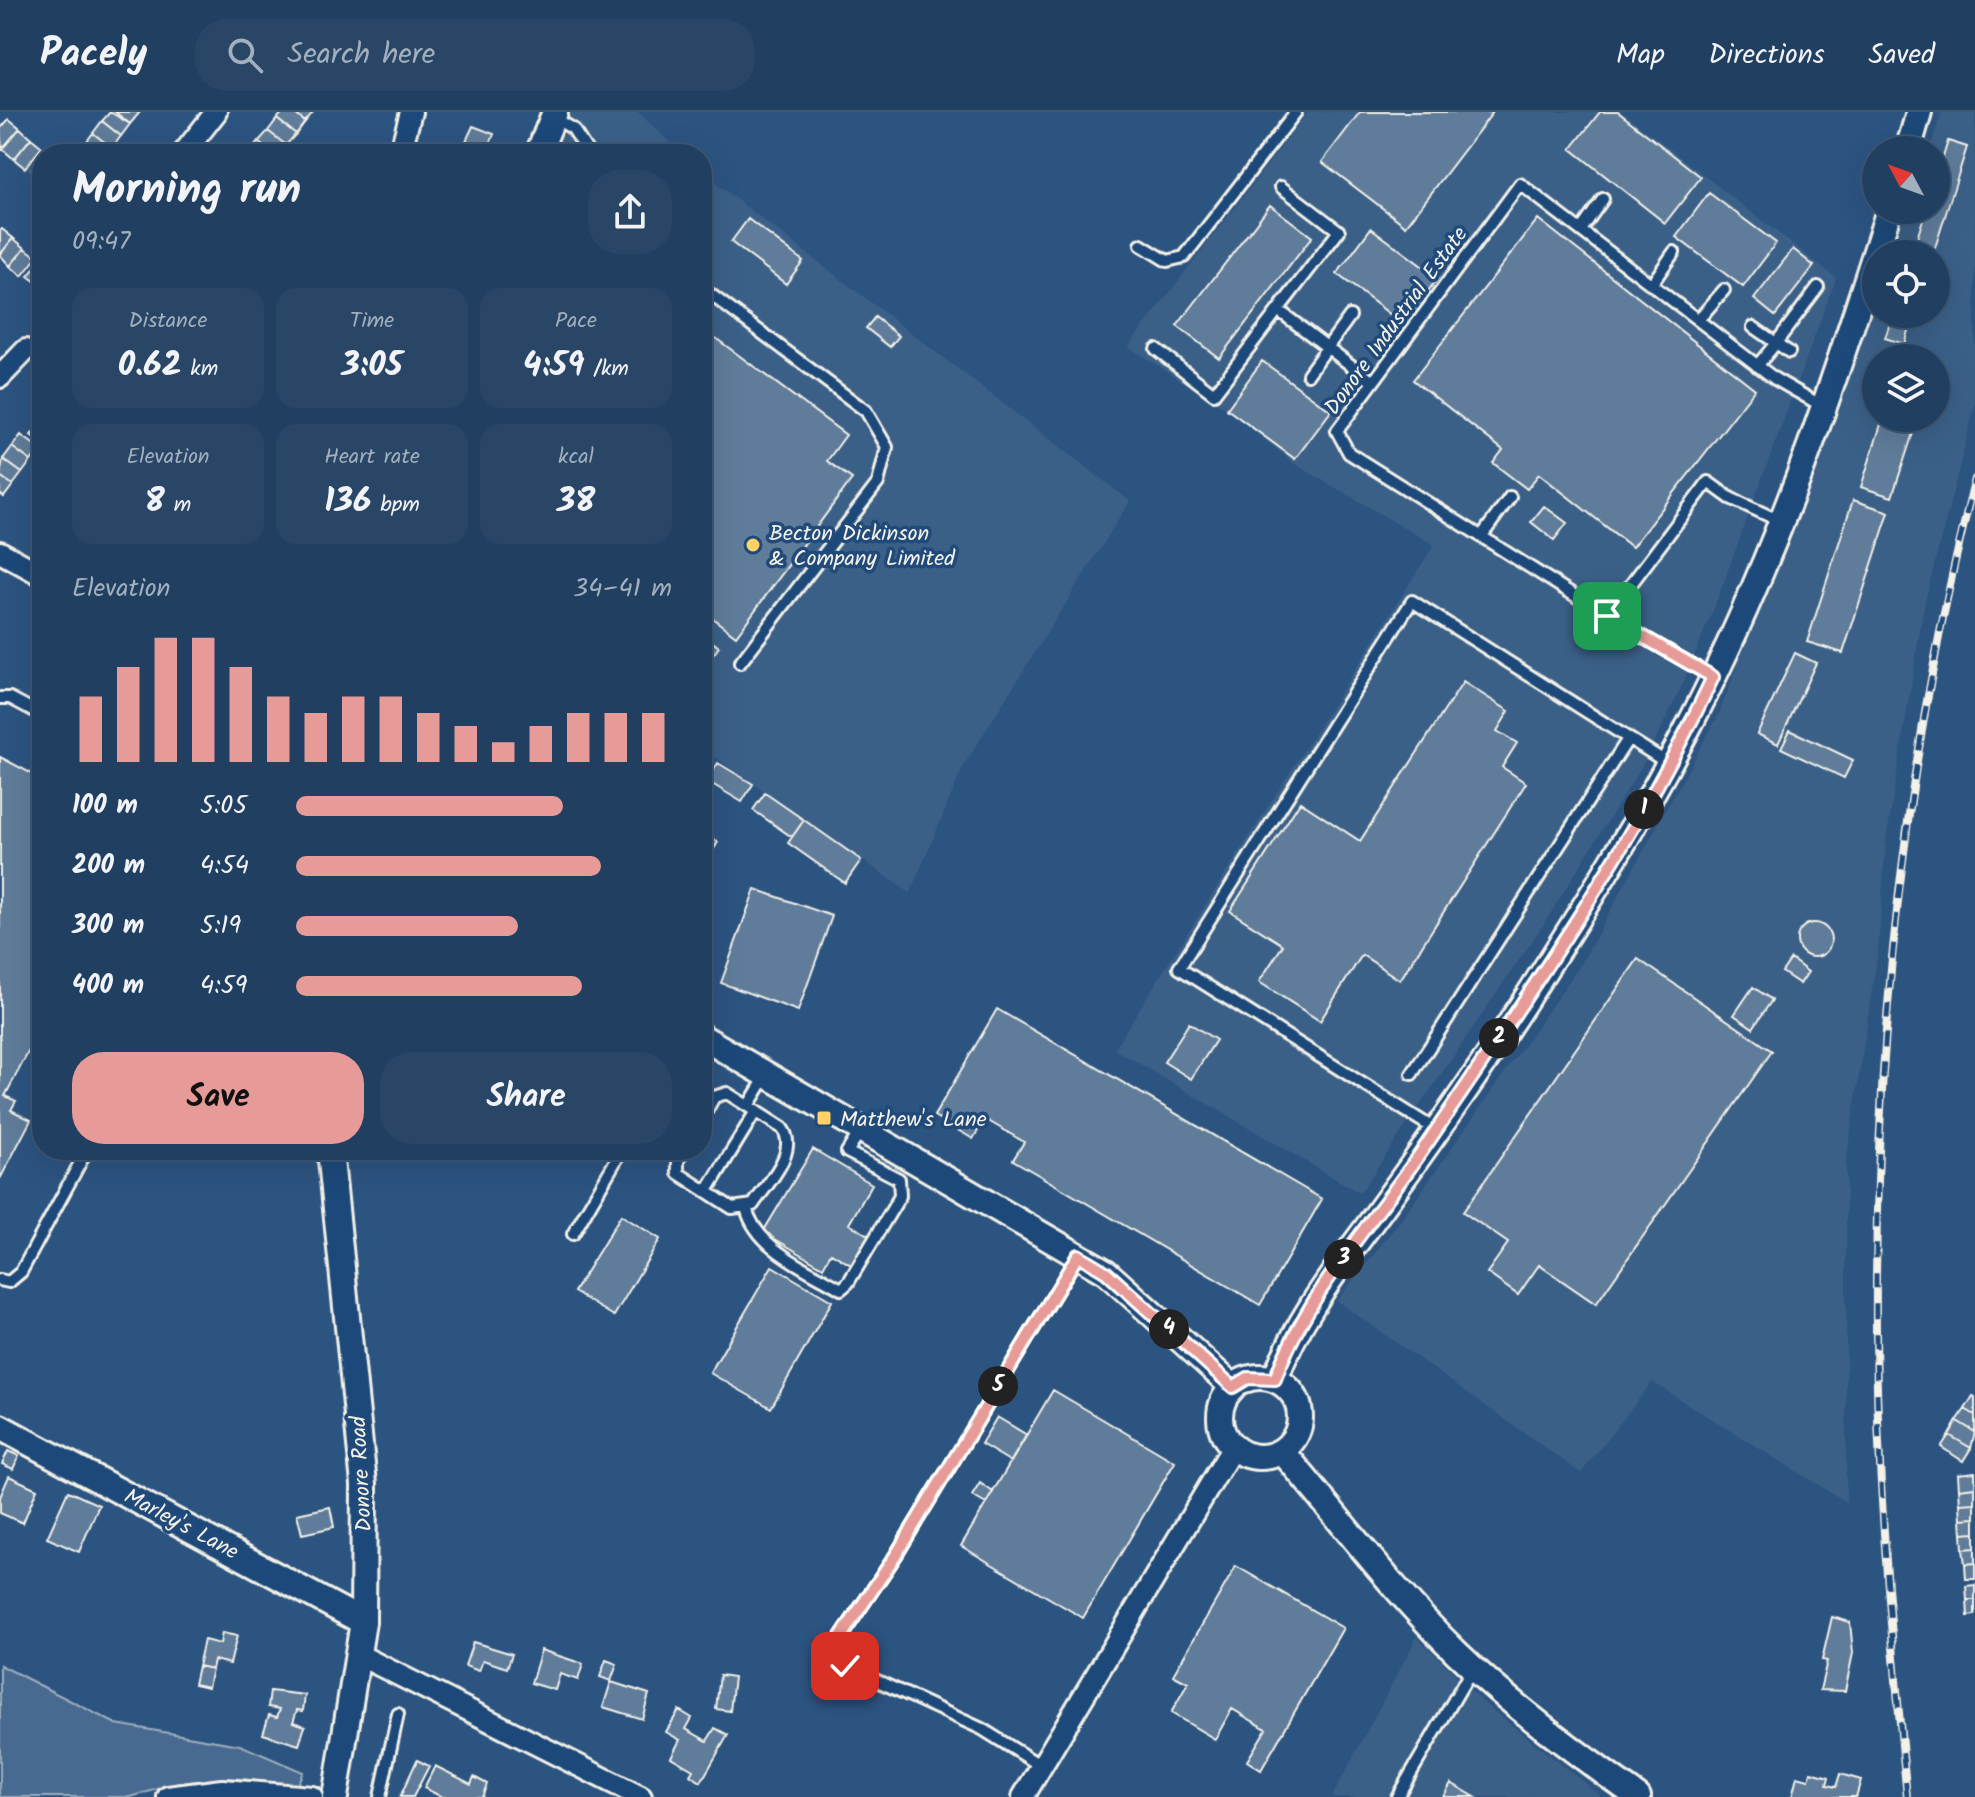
<!DOCTYPE html>
<meta charset="utf-8">
<style>
:root{--surface:#213f61;--page:#294667;--text:#f1f3f6;--muted:#a2afbd;--line:#3e5876;--accent:#e69b98}
body{margin:0;font-family:Kalam,sans-serif;background:var(--page);color:var(--text);height:100vh;display:flex;flex-direction:column;font-size:30px;white-space:nowrap}
*{box-sizing:border-box;margin:0}
p{font-size:26px;color:var(--muted)}
.icon{flex:none;width:44px;height:44px;fill:none;stroke:currentColor;stroke-width:2;stroke-linecap:round;stroke-linejoin:round}
.map{position:relative;flex:1;overflow:hidden}
.panel{position:absolute;left:32px;top:32px;width:680px;height:1016px;display:flex;flex-direction:column;background:var(--surface);border-radius:32px;box-shadow:0 8px 32px #0002,0 0 0 2px var(--line)}
.panel>*{flex:none}
.needle{width:52px;rotate:311deg}
.tools{position:absolute;left:1862px;top:24px;display:grid;gap:16px}
.tools a{display:grid;place-items:center;width:88px;height:88px;border-radius:50%;background:var(--surface);box-shadow:0 8px 32px #0002,0 0 0 2px var(--line);font-size:40px}
.pin{position:absolute;display:grid;place-items:center;width:68px;height:68px;color:#fff;margin:-34px;border-radius:16px;box-shadow:0 4px 12px #0006}
.km{position:absolute;width:40px;height:40px;margin:-20px;border-radius:50%;background:#222;color:#fff;font-size:22px;line-height:40px;text-align:center}
.round{display:grid;place-items:center;flex:none;width:84px;height:84px;border-radius:32px;background:var(--page)}
.overview{display:flex;align-items:center;justify-content:space-between;height:136px;padding:0 40px}
h1{font-size:44px;font-weight:700;line-height:60px}
.figures{display:grid;grid-template-columns:repeat(3,1fr);gap:12px;height:136px;padding:8px 40px}
.figures div{display:grid;align-content:center;border-radius:20px;background:var(--page);text-align:center}
.figures b{font-size:34px;font-weight:700}
.figures small{font-size:22px;font-weight:400}
.figures p{font-size:22px}
.chart{height:224px;padding:16px 40px}
.chart p{display:flex;justify-content:space-between}
.chart svg{width:100%;height:144px;margin-top:8px;stroke:var(--accent);stroke-width:6}
.cta{display:flex;gap:16px;margin-top:auto;padding:16px 40px}
.cta a{flex:1;height:92px;border-radius:32px;background:var(--accent);color:#111;font-size:32px;font-weight:700;line-height:92px;text-align:center}
.cta a+a{background:var(--page);color:var(--text)}
ul{padding:0 40px;list-style:none;font-size:26px}
li{display:grid;grid-template-columns:128px 96px 1fr;align-items:center;height:60px}
li i{height:20px;border-radius:10px;background:var(--accent)}
header{display:flex;align-items:center;gap:48px;box-sizing:border-box;height:112px;padding:0 40px;background:var(--surface);border-bottom:2px solid var(--line)}
header strong{font-size:38px}
nav{display:flex;gap:44px;margin-inline-start:auto;font-size:28px}
.search{width:560px;height:72px;background:var(--page);display:flex;align-items:center;gap:20px;box-sizing:border-box;padding:0 28px;border-radius:32px;color:var(--muted);font-size:30px}
.map>svg:first-child{display:block}
.built{fill:#3b6088;fill-rule:evenodd}
.green{fill:#496b90;stroke:#9eaebc;stroke-width:2}
.building{fill:#5e7b9a;stroke:#f4f1e8;stroke-width:2}
.lines{fill:none;stroke-linecap:round;stroke-linejoin:round}
.service-casing{stroke:#f4f1e8;stroke-width:16}
.minor-casing{stroke:#f4f1e8;stroke-width:26}
.tertiary-casing{stroke:#f4f1e8;stroke-width:30}
.path{stroke:#f4f1e8;stroke-width:3;stroke-dasharray:8 6;stroke-linecap:butt}
.service{stroke:#1f4a7a;stroke-width:10}
.minor{stroke:#1f4a7a;stroke-width:20}
.tertiary{stroke:#1f4a7a;stroke-width:24}
.rail-casing{stroke:#f4f1e8;stroke-width:8}
.rail{stroke:#1f4a7a;stroke-width:5;stroke-dasharray:15;stroke-linecap:butt}
.route-casing{stroke:#fff;stroke-width:16}
.route{stroke:#e69b98;stroke-width:10}
.poi-dot{fill:#ffd166;stroke:#1f4a7a;stroke-width:3}
.labels{text-anchor:middle;stroke-width:7;stroke-linejoin:round;paint-order:stroke}
.street-label{font-size:22px;fill:#f4f1e8;stroke:#1f4a7a}
.poi-label{font-size:22px;fill:#f4f1e8;stroke:#1f4a7a;text-anchor:start}
</style>
<header>
<strong>Pacely</strong>
<div class="search"><svg class="icon" aria-label="search" viewBox="0 0 24 24"><circle cx="10" cy="10" r="6"/><path d="M15 15l6 6"/></svg>Search here</div>
<nav><a>Map</a><a>Directions</a><a>Saved</a></nav>
</header>
<div class="map">
<svg width="1975" height="1685" viewBox="0 0 1975 1685">
<rect width="100%" height="100%" fill="#2c5481"/>
<filter id="ink" filterUnits="userSpaceOnUse"><feTurbulence type="fractalNoise" baseFrequency=".0125" numOctaves="2"/><feDisplacementMap in="SourceGraphic" scale="16" xChannelSelector="R" yChannelSelector="G"/><feConvolveMatrix kernelMatrix="1 2 1 2 8 2 1 2 1" color-interpolation-filters="sRGB"/></filter>
<g filter="url(#ink)">
<!-- built -->
<path class="built" d="M558,0h80l44,42h-139z
M1308,0h314l214,166 -122,330 -36,86 -33,67 -100,161 -185,271 -246,-144 320,-504 -139,-81 -68,-55 -99,-62z
M1942,0h33v293l-51,200 -38,236 -8,109 -32,213v339l-194,-120 -71,91 -244,-172 65,-82 179,-255 139,-252 156,-420v22h60v-60h-46l16,-44h30v-60h-7zM1876,246h60v60h-60z
M702,61l428,328 -166,264 -54,128 -208,-145z
M1417,1525l69,68 114,90 -1,2h-267z"/>
<!-- green -->
<path class="green" d="M0,1553l116,59 124,21 63,27 -6,13 -66,-7 -53,5 -47,14h-131z"/>
<!-- building -->
<path class="building" d="M110,0l20,12 -9,12 -19,-15z
M115,0h25l-10,12z
M283,0h10l12,10 -9,12 -19,-15z
M293,0h20l-8,10z
M1360,0h133l-87,114 -84,-64z
M1600,0h18l83,65 -36,46 -94,-74z
M9,7l11,9 -18,21 -2,-20z
M277,7l19,15 -10,11 -18,-14z
M102,9l19,15 -9,12 -19,-15z
M473,14l21,8 -6,15 -22,-8z
M20,16l11,10 -17,21 -12,-10z
M268,19l18,14 -6,9h-7l-15,-12z
M93,21l19,15 -5,6h-12l-11,-9z
M31,26l11,9 -17,21 -11,-9z
M466,29l22,8 -2,5h-25z
M1948,29l19,6 -34,107h-21l14,-44h10v-30z
M258,30l15,12h-24z
M42,44v22l-11,-9z
M1709,81l67,50 -33,44 -67,-50z
M1270,93l42,32 -93,121 -42,-32z
M748,107l55,42 -17,23 -55,-42z
M1538,107l217,170 -123,158 -93,-73 -12,15 -34,-26 10,-13 -90,-70z
M1371,116l67,50 -35,46 -66,-50z
M2,117l11,9 -13,17v-24z
M13,126l12,10 -15,18 -10,-11z
M25,136l12,9 -15,19 -12,-10z
M1793,137l21,17 -39,50 -21,-17z
M42,147v24l-2,2 -12,-9z
M1893,202h20l-9,30 -19,-6z
M875,205l24,19 -9,11 -24,-19z
M702,216l144,107 -19,26 25,18 -116,157 -34,-26z
M1262,249l69,50 -36,48 -68,-50z
M1883,306h35l-26,79 -31,-10z
M40,312l2,1v19l-11,-9z
M21,323l19,14 -9,12 -19,-14z
M12,335l19,14 -9,12 -19,-14z
M3,347l19,14 -9,12 -13,-9z
M0,364l13,9 -9,12 -4,-3z
M1853,388l36,12 -46,141 -36,-11z
M1544,394l23,17 -13,17 -23,-18z
M702,522l17,13 -17,22z
M1795,541l21,10 -38,81 -21,-10z
M1463,570l46,29 -12,20 20,12 -15,24 24,16 -126,197 -38,-25 -42,66 -61,-39 24,-37 -53,-34 70,-109 60,39z
M1790,618l63,30 -9,18 -63,-30z
M0,645l42,22v247l-37,70 11,5 -5,9 20,10 -31,59z
M718,651l35,21 -11,18 -35,-21z
M765,681l39,27 -12,17 -39,-27z
M804,708l57,40 -16,23 -57,-40z
M702,720l16,10 -16,27z
M755,777l77,27 -34,95 -77,-28z
M1797 828a17 17 0 1 1 34 0a17 17 0 1 1-34 0Z
M1638,847l134,92 -176,253 -57,-39 -21,30 -31,-22 21,-30 -45,-31z
M1791,847l17,13 -8,12 -18,-12z
M1753,875l19,13 -19,28 -19,-13z
M997,897l325,190 -62,106 -247,-145 11,-18 -39,-23 -12,20 -39,-23z
M1189,911l27,17 -25,39 -27,-17z
M813,1037l59,35 -23,40 21,12 -17,30 -22,-13 -8,14 -60,-35z
M621,1103l39,24 -46,77 -40,-24z
M772,1154l60,35 -61,107 -61,-35z
M1053,1278l122,72 -92,156 -122,-72z
M1973,1284l2,1v18l-10,-6z
M1965,1297l10,6v17l-18,-11z
M997,1305l30,18 -16,27 -30,-18z
M1957,1309l18,11 -4,16 -22,-13z
M1949,1323l22,13 -8,13 -22,-14z
M8,1339l11,5 -6,13 -11,-5z
M1975,1360v15l-16,2 -1,-15z
M9,1364l28,13 -14,34 -23,-10v-16z
M980,1371l13,9 -7,12 -14,-8z
M1975,1375v16l-15,1 -1,-15z
M68,1379l31,14 -20,47 -32,-14z
M1975,1391v15l-14,1 -1,-15z
M330,1395l4,20 -32,7 -5,-20z
M1975,1406v15l-13,1 -1,-15z
M1975,1421v15l-12,1 -1,-15z
M1975,1436v15l-10,1 -2,-15z
M1975,1451v16h-9l-1,-15z
M1236,1454l107,62 -82,142 -14,-9 19,-32 -34,-20 -17,30 -44,-26 17,-30 -15,-8z
M1975,1473v15h-8l-1,-14z
M1967,1488h8v15l-7,1z
M1832,1505l18,5 3,31 -8,38 -25,-1 7,-29 -5,-1z
M222,1521l15,3 -7,28 -16,-4 -2,9 -14,-3 6,-26 16,4z
M473,1530l39,12 -5,14 -24,-8 -4,11 -14,-5z
M541,1538l42,14 -5,16 -18,-6 -5,16 -24,-7z
M606,1548l11,4 -6,17 -11,-4z
M198,1554l14,3 -4,18 -14,-3z
M720,1563l14,2 -4,34 -14,-2z
M611,1570l38,12 -7,25 -39,-12z
M270,1579l35,4 -2,16 -6,-1 -4,12 12,4 -6,19 -36,-11 6,-19 8,2 3,-8 -12,-2z
M679,1598l13,8 -6,11 21,12 8,-13 13,7 -27,47 -11,-7 3,-5 -22,-13 9,-17 -14,-8z
M417,1648l12,6 -16,31h-13z
M435,1654l36,18 3,-7 13,7 -5,13h-40l-18,-9z
M1811,1660l18,5 -2,8 9,2 4,-13 21,6 -5,17h-64l5,-20 12,3z
M1451,1671l24,14h-32z"/>
<g class="lines">
<!-- service casing -->
<g class="service-casing">
<path id="service" d="M555,6l18,11 16,25
M1581,118l22,-31
M1141,133l26,16 17,-4 112,-145
M1651,173l23,-33
M702,176l164,123 21,36 -9,36 -138,180
M1278,198l61,-79 -58,-44
M1698,208l26,-30
M1753,215l23,16 -19,23
M1156,237l58,45 64,-84 95,72
M1789,240l-13,-9 42,-56
M1308,262l42,-58
M1780,409l-50,-23 -22,-16 -101,134 -258,-163 -12,-22 183,-247 255,195 47,27
M1481,425l29,-40
M1607,504l106,61
M0,586h10l32,17
M1412,962l216,-335
M748,994l19,-31
M1436,1018l-257,-162 233,-367 257,163
M684,1038l-6,11v12l54,35 21,-3c13,-20 47,-54 29,-77l-55,-35 -13,4 -12,22
M707,1079l49,-80
M746,1095c9,41 61,62 95,82l7,-6 52,-87 -1,-17 -52,-27 14,-22
M573,1122l49,-84
M0,1168l9,2 12,-10 66,-122
M1041,1654l-59,-37 -137,-63 -5,-28 56,-83 181,-298
M380,1685l18,-83
M1397,1685l75,-128"/>
</g>
<!-- minor casing -->
<g class="minor-casing">
<path id="minor" d="M183,42l33,-42
M400,42l11,-42
M0,265l26,-27
M0,440l42,23
M357,1542l284,143
M168,1685l54,-7 90,7
M1023,1685l210,-350"/>
</g>
<!-- tertiary casing -->
<g class="tertiary-casing">
<path id="tertiary" d="M1908,38l11,-38
M538,42l17,-42
M702,925l404,235 127,115
M330,1038l34,334 -1,138 -28,175
M1220 1305a40 40 0 1 1 80 0a40 40 0 1 1-80 0Z
M1275,1267c26,-69 71,-121 113,-180 52,-72 104,-146 151,-220 54,-85 107,-170 153,-259 84,-162 142,-336 197,-510
M0,1315l363,195
M1282,1339c58,68 111,140 175,202 55,53 119,100 181,144"/>
</g>
<!-- path -->
<path class="path" d="M350,1046l19,-8"/>
<!-- service -->
<use href="#service" class="service"/>
<!-- minor -->
<use href="#minor" class="minor"/>
<!-- tertiary -->
<use href="#tertiary" class="tertiary"/>
<!-- rail casing -->
<g class="rail-casing">
<path id="rail" d="M1907,1685c-15,-155 -30,-310 -31,-466 -2,-285 28,-576 99,-852"/>
</g>
<!-- rail -->
<use href="#rail" class="rail"/>
</g>
</g>
<g class="lines" filter="url(#ink)">
<!-- route casing -->
<g class="route-casing">
<path id="route" d="M845,1554l-5,-28 56,-83 182,-300 28,17 127,115 15,-9 27,1c32,-86 95,-153 147,-228 104,-153 212,-306 291,-474l-106,-61"/>
</g>
<!-- route -->
<use href="#route" class="route"/>
</g>
<!-- markers -->
<g class="poi-dot">
<circle cx="753" cy="433" r="8"/>
<rect x="816" y="998" width="16" height="16" rx="4"/>
</g>
<g class="labels">
<!-- street labels -->
<g class="street-label">
<text transform="translate(1395 208) rotate(-54)" y="8">Donore Industrial Estate</text>
<text transform="translate(360 1362) rotate(-93)" y="8">Donore Road</text>
<text transform="translate(182 1411) rotate(28)" y="8">Marley's Lane</text>
</g>
<!-- poi labels -->
<g class="poi-label">
<text x="769" y="428">Becton Dickinson<tspan x="769" dy="25">&amp; Company Limited</tspan></text>
<text x="840" y="1014">Matthew's Lane</text>
</g>
</g>
</svg>
<div class="tools">
<a><svg class="needle" viewBox="-14 -14 28 28"><path d="M0-13l5 13h-10z" fill="#e53935"/><path d="M0 13l5-13h-10z" fill="#a2afbd"/></svg></a>
<a><svg class="icon" aria-label="locate" viewBox="0 0 24 24"><circle cx="12" cy="12" r="6"/><path d="M12 2v4M12 18v4M2 12h4M18 12h4"/></svg></a>
<a><svg class="icon" aria-label="layers" viewBox="0 0 24 24"><path d="M12 4l9 5-9 5-9-5zM3 14l9 5 9-5"/></svg></a>
</div>
<div class="pin" style="left:1607px;top:504px;background:#1e9e55"><svg class="icon" aria-label="arrive" viewBox="0 0 24 24"><path d="M6 21V4h12l-3 4 3 4H6"/></svg></div>
<div class="pin" style="left:845px;top:1554px;background:#d93025"><svg class="icon" aria-label="check" viewBox="0 0 24 24"><path d="M5 12l5 5 9-10"/></svg></div>
<b class="km" style="left:1644px;top:697px">1</b>
<b class="km" style="left:1499px;top:926px">2</b>
<b class="km" style="left:1344px;top:1147px">3</b>
<b class="km" style="left:1169px;top:1217px">4</b>
<b class="km" style="left:998px;top:1274px">5</b>
<section class="panel">
<div class="overview"><div><h1>Morning run</h1><p>09:47</p></div><a class="round"><svg class="icon" aria-label="share" viewBox="0 0 24 24"><path d="M12 15V3M7 8l5-5 5 5M5 13v7h14v-7"/></svg></a></div>
<div class="figures">
<div><p>Distance</p><b>0.62<small> km</small></b></div>
<div><p>Time</p><b>3:05</b></div>
<div><p>Pace</p><b>4:59<small> /km</small></b></div>
</div>
<div class="figures">
<div><p>Elevation</p><b>8<small> m</small></b></div>
<div><p>Heart rate</p><b>136<small> bpm</small></b></div>
<div><p>kcal</p><b>38</b></div>
</div>
<div class="chart"><p><span>Elevation</span>34–41 m</p>
<svg viewBox="0 0 160 44" preserveAspectRatio="none"><path d="M5 44V24M15 44V15M25 44V6M35 44V6M45 44V15M55 44V24M65 44V29M75 44V24M85 44V24M95 44V29M105 44V33M115 44V38M125 44V33M135 44V29M145 44V29M155 44V29"/></svg>
</div>
<ul>
<li><b>100 m</b>5:05<i style="width:71%"></i></li>
<li><b>200 m</b>4:54<i style="width:81%"></i></li>
<li><b>300 m</b>5:19<i style="width:59%"></i></li>
<li><b>400 m</b>4:59<i style="width:76%"></i></li>
</ul>
<div class="cta"><a>Save</a><a>Share</a></div>
</section>
</div>
